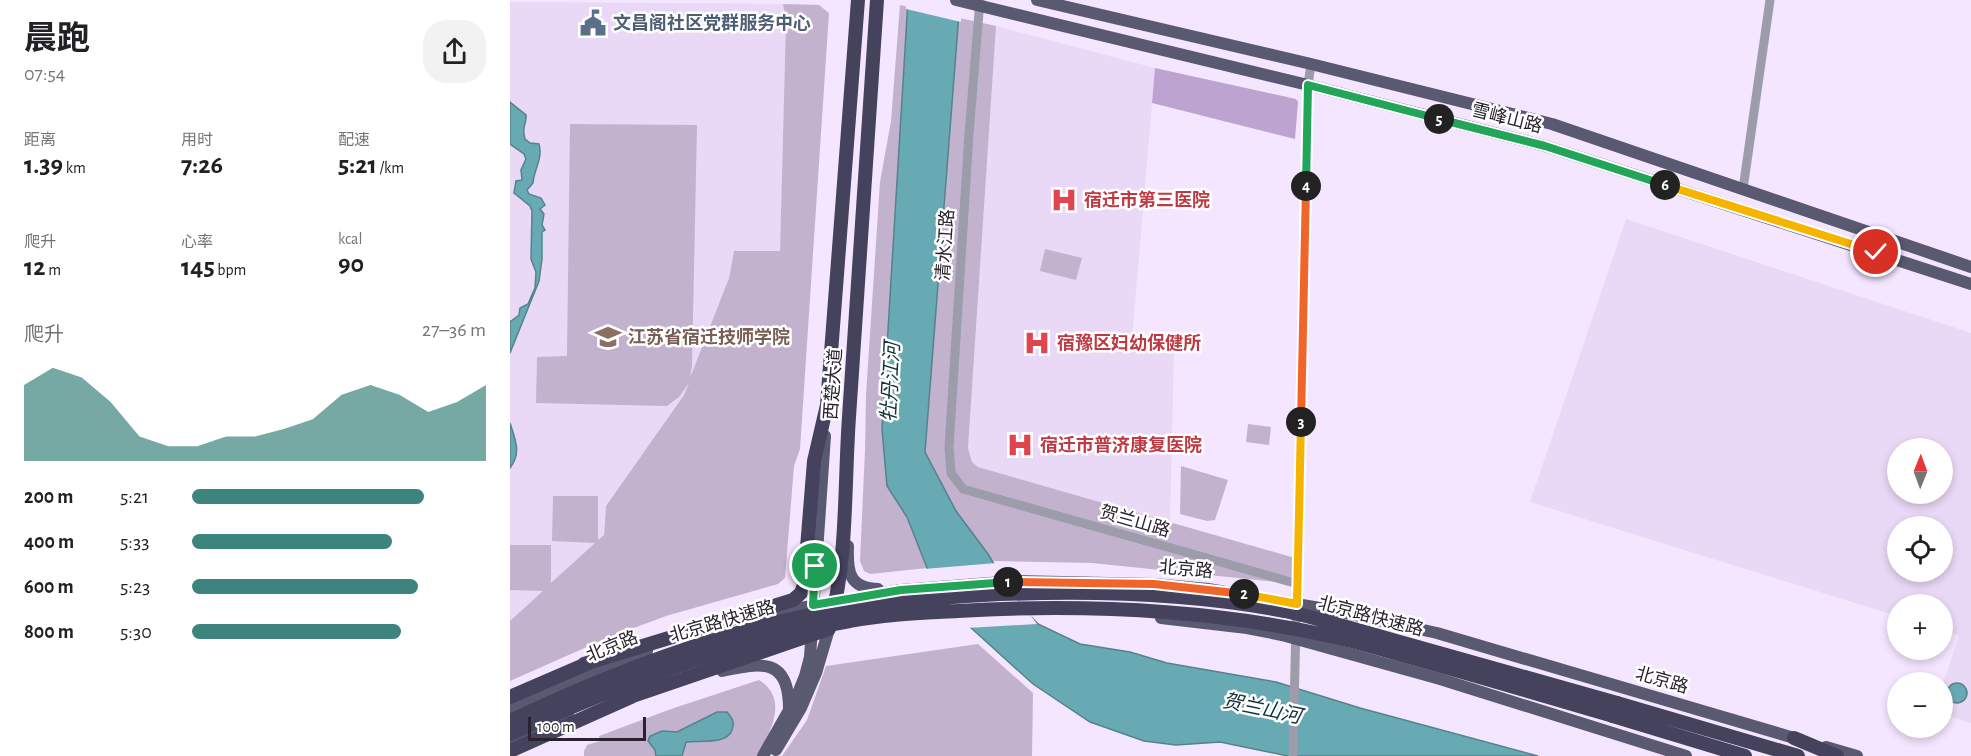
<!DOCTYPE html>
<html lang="zh">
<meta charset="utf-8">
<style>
:root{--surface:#fff;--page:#f2f2f2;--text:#202124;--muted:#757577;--accent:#3d847e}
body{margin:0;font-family:"Alegreya Sans","Noto Sans SC",sans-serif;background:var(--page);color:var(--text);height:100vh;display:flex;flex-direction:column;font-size:22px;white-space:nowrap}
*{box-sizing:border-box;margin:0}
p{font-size:20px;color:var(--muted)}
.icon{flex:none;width:33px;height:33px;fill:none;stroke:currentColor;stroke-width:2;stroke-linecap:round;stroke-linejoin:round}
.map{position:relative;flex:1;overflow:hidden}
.panel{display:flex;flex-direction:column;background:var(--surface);width:510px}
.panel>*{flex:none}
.needle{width:39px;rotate:1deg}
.buttons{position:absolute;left:1377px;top:438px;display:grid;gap:12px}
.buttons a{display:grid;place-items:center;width:66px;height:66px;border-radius:50%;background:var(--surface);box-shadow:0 3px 9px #0003;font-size:30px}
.scale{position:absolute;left:18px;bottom:15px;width:118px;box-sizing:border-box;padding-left:6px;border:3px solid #2a232e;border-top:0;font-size:16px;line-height:21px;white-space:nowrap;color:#2a232e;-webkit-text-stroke:4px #fff;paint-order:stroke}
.pin{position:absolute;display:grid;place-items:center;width:51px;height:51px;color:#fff;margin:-26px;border:3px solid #fff;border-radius:50%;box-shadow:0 2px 6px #0007}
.km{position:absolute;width:30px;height:30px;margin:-15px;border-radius:50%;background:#222;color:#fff;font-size:16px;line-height:30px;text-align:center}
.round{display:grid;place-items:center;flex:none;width:63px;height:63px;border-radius:24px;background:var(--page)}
.overview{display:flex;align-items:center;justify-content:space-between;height:102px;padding:0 24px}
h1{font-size:33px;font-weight:700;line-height:45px}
.stats{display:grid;grid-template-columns:repeat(3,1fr);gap:9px;height:102px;padding:6px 24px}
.stats div{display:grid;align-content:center}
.stats b{font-size:26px;font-weight:700}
.stats small{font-size:16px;font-weight:400}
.stats p{font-size:16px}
.chart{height:168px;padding:12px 24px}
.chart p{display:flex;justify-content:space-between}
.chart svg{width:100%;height:108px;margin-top:6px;fill:var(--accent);opacity:.7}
ul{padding:0 24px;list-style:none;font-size:20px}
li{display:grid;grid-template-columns:96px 72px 1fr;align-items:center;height:45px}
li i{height:15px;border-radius:8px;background:var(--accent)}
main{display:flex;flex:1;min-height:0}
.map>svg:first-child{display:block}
.built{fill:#e9d8f6;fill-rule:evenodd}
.green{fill:#c2b2ce}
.forest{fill:#bda3cf}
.water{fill:#68aab4;stroke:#55828c;stroke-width:1.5}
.pier{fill:#f4e6ff}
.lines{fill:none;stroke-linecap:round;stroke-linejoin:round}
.minor{stroke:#9c9caa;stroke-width:9}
.major{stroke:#5a5972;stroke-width:12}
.highway{stroke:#44425d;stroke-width:14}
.highway-bridge{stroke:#44425d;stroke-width:14}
.split-1-casing{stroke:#fff;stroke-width:12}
.split-2-casing{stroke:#fff;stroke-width:12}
.split-3-casing{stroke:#fff;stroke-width:12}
.split-4-casing{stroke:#fff;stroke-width:12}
.split-5-casing{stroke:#fff;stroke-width:12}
.split-6-casing{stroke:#fff;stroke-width:12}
.split-7-casing{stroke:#fff;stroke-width:12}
.split-1{stroke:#22a559;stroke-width:8}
.split-2{stroke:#f0652b;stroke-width:8}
.split-3{stroke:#f5b400;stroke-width:8}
.split-4{stroke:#f0652b;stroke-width:8}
.split-5{stroke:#22a559;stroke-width:8}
.split-6{stroke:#22a559;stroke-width:8}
.split-7{stroke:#f5b400;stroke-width:8}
.labels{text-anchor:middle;stroke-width:5;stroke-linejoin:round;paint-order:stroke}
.service-label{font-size:18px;font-weight:bold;fill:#4e5e75;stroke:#fff;text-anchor:start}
.street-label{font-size:18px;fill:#2a232e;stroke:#fff}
.health-label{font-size:18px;font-weight:bold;fill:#be3a42;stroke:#fff;text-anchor:start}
.education-label{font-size:18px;font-weight:bold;fill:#785e54;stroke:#fff;text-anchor:start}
.water-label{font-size:20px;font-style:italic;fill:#113237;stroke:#fff}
</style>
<main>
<section class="panel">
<div class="overview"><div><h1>晨跑</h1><p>07:54</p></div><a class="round"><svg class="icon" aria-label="share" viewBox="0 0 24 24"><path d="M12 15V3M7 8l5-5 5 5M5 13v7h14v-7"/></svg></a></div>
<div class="stats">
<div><p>距离</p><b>1.39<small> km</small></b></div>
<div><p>用时</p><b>7:26</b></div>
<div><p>配速</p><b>5:21<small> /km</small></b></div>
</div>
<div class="stats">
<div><p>爬升</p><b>12<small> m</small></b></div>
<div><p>心率</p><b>145<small> bpm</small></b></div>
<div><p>kcal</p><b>90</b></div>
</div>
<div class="chart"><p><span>爬升</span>27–36 m</p>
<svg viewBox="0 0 160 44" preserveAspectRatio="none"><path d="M0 44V13L10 6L20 10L30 20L40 34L50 38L60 38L70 34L80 34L90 31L100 27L110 17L120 13L130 17L140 24L150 20L160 13V44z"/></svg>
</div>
<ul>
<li><b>200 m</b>5:21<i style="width:79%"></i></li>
<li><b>400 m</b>5:33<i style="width:68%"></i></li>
<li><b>600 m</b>5:23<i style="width:77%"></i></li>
<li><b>800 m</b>5:30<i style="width:71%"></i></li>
</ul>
</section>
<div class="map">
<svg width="1461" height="756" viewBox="0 0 1461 756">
<rect width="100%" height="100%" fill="#f4e6ff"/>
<!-- built -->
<path class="built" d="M0,2l273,2 3,17 -6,230h-46l-5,27 -45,117 -78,111 -3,31 -93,85z
M486,26l159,42 -23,271 42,9 -4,174 -192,-55 -6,-5 -4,-14z
M1116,219l345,114v390l-28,-9v-30l16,-48 -16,-6 -1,-26h-44l-1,12 -367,-114zM1388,448h44v46h-44zM1388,526h44v46h-44z"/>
<!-- green -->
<path class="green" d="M273,4l36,1 10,8 -29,436 -6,17 -9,112 -7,6 -112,32 -59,22 -97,43v-60l33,-30 -33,-1v-45h41v38l44,-40 -43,-2 1,-45h45v44l6,-5 2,-29 78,-111 5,-12 -10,14 -12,9 -131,-3 1,-46 30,-1 3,-232 127,1 -5,241 -2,12 39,-100 5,-27h46l6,-230z
M390,5l96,21 -28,422 4,14 6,5 317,91 -1,17 -8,8 -194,-20 -97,-2 -125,13 -6,-3 -4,-10 5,-111 1,-55 14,-213 11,-61z
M535,249l37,9 -6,22 -36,-9z
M738,424l23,3 -2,18 -23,-3z
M671,466l47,14 -13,40 -8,1 -27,-7z
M468,644l55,49 -1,63h-250l25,-36 19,-54z
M249,680c30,19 12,51 -2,76h-173v-5l3,-6 13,-4 -1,-5 72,-27z"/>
<!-- forest -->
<path class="forest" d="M645,68l141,31 2,3 -3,37 -143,-36z"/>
<!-- water -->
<path class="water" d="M398,0h52l-35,452 31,59 32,43 27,45 23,25 42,20 50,8 37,11 109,19 84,26 178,48h-250l-68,-14 -44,3 -32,-4 -54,-19 -57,-38 -64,-58 -40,-53 -22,-56 -20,-31 -5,-57z
M0,102l16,13c1,9 -5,12 -1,24l5,4 9,1c4,15 -5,25 -6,39l-6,7 2,4 12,4 4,7 -5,4 4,5 -2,11 3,5 -3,2v27l-3,22 -29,72v-31l9,-7 1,-7 8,-4 7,-16 1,-16 -5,-13 1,-48 -2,-5 -16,-13 2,-12 6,-1 -1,-10 5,-11 -2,-5 -14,-10z
M0,423c5,16 12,30 0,45z
M1437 693a10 10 0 1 1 20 0a10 10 0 1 1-20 0Z
M207,712h10c5,6 8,10 5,18 -5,15 -33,10 -46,12l-4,14h-26l-1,-6 -7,-9 2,-5 12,-5 15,1z"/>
<!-- pier -->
<path class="pier" d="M396,0h56l-1,22 -55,-13z
M486,563l22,34 19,27 -70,4 -43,-59z"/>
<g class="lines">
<!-- minor -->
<path class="minor" d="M470,0l-11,134 -20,313 2,26 12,16 335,95
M1233,189l27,-189
M783,756l15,-671 3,-21"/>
<!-- major -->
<path class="major" d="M446,0l352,85 237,61 426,138
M527,0l274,64 241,60 419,143
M338,546c-1,26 1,42 30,43
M303,610l12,-174
M257,614l134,-24 114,-9 139,3 54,5 124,21 105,23 364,107
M651,618l86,10 35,7 158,44 246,77
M212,671c41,-9 67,-13 67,38
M0,710l137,-59
M0,744l58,-29
M1316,747l31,9
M266,750l25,-42 15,-35 13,-44
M253,756l33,-58 9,-22 5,-19 2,-30"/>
<!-- highway -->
<path class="highway" d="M74,664l209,-64 8,-7 3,-8 10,-124 13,-56 31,-405
M0,697l81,-35
M1107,703l181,53
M1103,716l132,40
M1284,738l43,18
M0,751l123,-55 196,-67c19,-69 15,-141 20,-212 9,-139 18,-278 28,-417"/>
<!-- highway-bridge -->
<path class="highway-bridge" d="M0,721c78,-37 158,-69 241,-92 75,-21 154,-29 232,-34 101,-5 202,-3 302,16 41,9 82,22 122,33 70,20 140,39 210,59
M0,734c109,-49 222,-93 340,-113 36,-7 72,-8 108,-10 120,-7 241,-2 358,22 30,5 60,15 89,23 70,19 139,40 208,60"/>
</g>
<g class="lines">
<!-- split-1 casing -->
<g class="split-1-casing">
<path id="split-1" d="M305,566l-2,39 88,-15 107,-8"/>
</g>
<!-- split-2 casing -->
<g class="split-2-casing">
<path id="split-2" d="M498,582l146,2 90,10"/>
</g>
<!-- split-3 casing -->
<g class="split-3-casing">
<path id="split-3" d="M734,594l53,10 4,-182"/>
</g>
<!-- split-4 casing -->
<g class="split-4-casing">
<path id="split-4" d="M791,422l5,-236"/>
</g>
<!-- split-5 casing -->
<g class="split-5-casing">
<path id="split-5" d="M796,186l2,-101 131,34"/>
</g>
<!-- split-6 casing -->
<g class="split-6-casing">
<path id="split-6" d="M929,119l106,27 120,39"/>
</g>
<!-- split-7 casing -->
<g class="split-7-casing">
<path id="split-7" d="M1155,185l211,67"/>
</g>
<!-- split-1 -->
<use href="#split-1" class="split-1"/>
<!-- split-2 -->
<use href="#split-2" class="split-2"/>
<!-- split-3 -->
<use href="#split-3" class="split-3"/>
<!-- split-4 -->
<use href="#split-4" class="split-4"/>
<!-- split-5 -->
<use href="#split-5" class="split-5"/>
<!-- split-6 -->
<use href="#split-6" class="split-6"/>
<!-- split-7 -->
<use href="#split-7" class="split-7"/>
</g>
<!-- icons -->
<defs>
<g id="civic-bare" transform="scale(2.07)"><path d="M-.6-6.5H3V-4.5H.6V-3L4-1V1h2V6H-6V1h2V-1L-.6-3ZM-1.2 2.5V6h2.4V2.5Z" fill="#5c6f8a" stroke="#fff" stroke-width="2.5" paint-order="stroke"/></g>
<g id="hospital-bare" transform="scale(2.07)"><path d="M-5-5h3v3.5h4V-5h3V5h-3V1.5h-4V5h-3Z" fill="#e0444e" stroke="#fff" stroke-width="2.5" paint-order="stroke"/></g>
<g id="school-bare" transform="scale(2.07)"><path d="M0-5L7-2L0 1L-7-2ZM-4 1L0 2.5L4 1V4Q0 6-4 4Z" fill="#8d6e63" stroke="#fff" stroke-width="2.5" paint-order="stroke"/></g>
</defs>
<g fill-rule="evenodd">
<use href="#civic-bare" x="83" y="23"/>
<use href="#hospital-bare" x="554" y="200"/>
<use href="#school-bare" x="98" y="337"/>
<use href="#hospital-bare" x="527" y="343"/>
<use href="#hospital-bare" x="510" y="445"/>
</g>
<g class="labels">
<!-- service labels -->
<g class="service-label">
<text x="103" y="29">文昌阁社区党群服务中心</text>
</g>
<!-- street labels -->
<g class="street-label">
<text transform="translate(997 118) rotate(14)" y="6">雪峰山路</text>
<text transform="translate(435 245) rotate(-86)" y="6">清水江路</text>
<text transform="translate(323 384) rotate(-86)" y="6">西楚大道</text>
<text transform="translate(625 521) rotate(16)" y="6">贺兰山路</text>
<text transform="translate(676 569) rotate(5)" y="6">北京路</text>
<text transform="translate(861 616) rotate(15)" y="6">北京路快速路</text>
<text transform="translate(212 621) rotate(-16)" y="6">北京路快速路</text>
<text transform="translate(102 646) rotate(-22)" y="6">北京路</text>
<text transform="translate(1152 680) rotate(16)" y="6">北京路</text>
</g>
<!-- health labels -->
<g class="health-label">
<text x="574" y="206">宿迁市第三医院</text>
<text x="547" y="349">宿豫区妇幼保健所</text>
<text x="530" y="451">宿迁市普济康复医院</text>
</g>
<!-- education labels -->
<g class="education-label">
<text x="118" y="343">江苏省宿迁技师学院</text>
</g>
<!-- water labels -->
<g class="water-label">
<text transform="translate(380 382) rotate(-87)" y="7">牡丹江河</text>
<text transform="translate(752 708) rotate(12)" y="7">贺兰山河</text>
</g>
</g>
</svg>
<div class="buttons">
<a><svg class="needle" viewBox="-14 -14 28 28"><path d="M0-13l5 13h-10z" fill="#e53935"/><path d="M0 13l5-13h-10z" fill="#757577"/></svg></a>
<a><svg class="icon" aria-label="locate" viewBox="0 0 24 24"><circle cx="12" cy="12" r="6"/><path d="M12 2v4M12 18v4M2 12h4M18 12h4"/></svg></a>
<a>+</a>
<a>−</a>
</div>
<div class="scale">100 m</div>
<div class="pin" style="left:305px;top:566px;background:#1e9e55"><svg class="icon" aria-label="arrive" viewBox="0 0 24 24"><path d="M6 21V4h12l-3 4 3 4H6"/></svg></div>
<div class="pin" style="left:1366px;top:252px;background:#d93025"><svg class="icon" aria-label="check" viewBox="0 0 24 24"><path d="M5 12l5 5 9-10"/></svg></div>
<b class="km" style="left:498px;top:582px">1</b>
<b class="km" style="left:734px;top:594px">2</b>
<b class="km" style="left:791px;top:422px">3</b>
<b class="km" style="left:796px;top:186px">4</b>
<b class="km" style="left:929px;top:119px">5</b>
<b class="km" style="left:1155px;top:185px">6</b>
</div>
</main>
